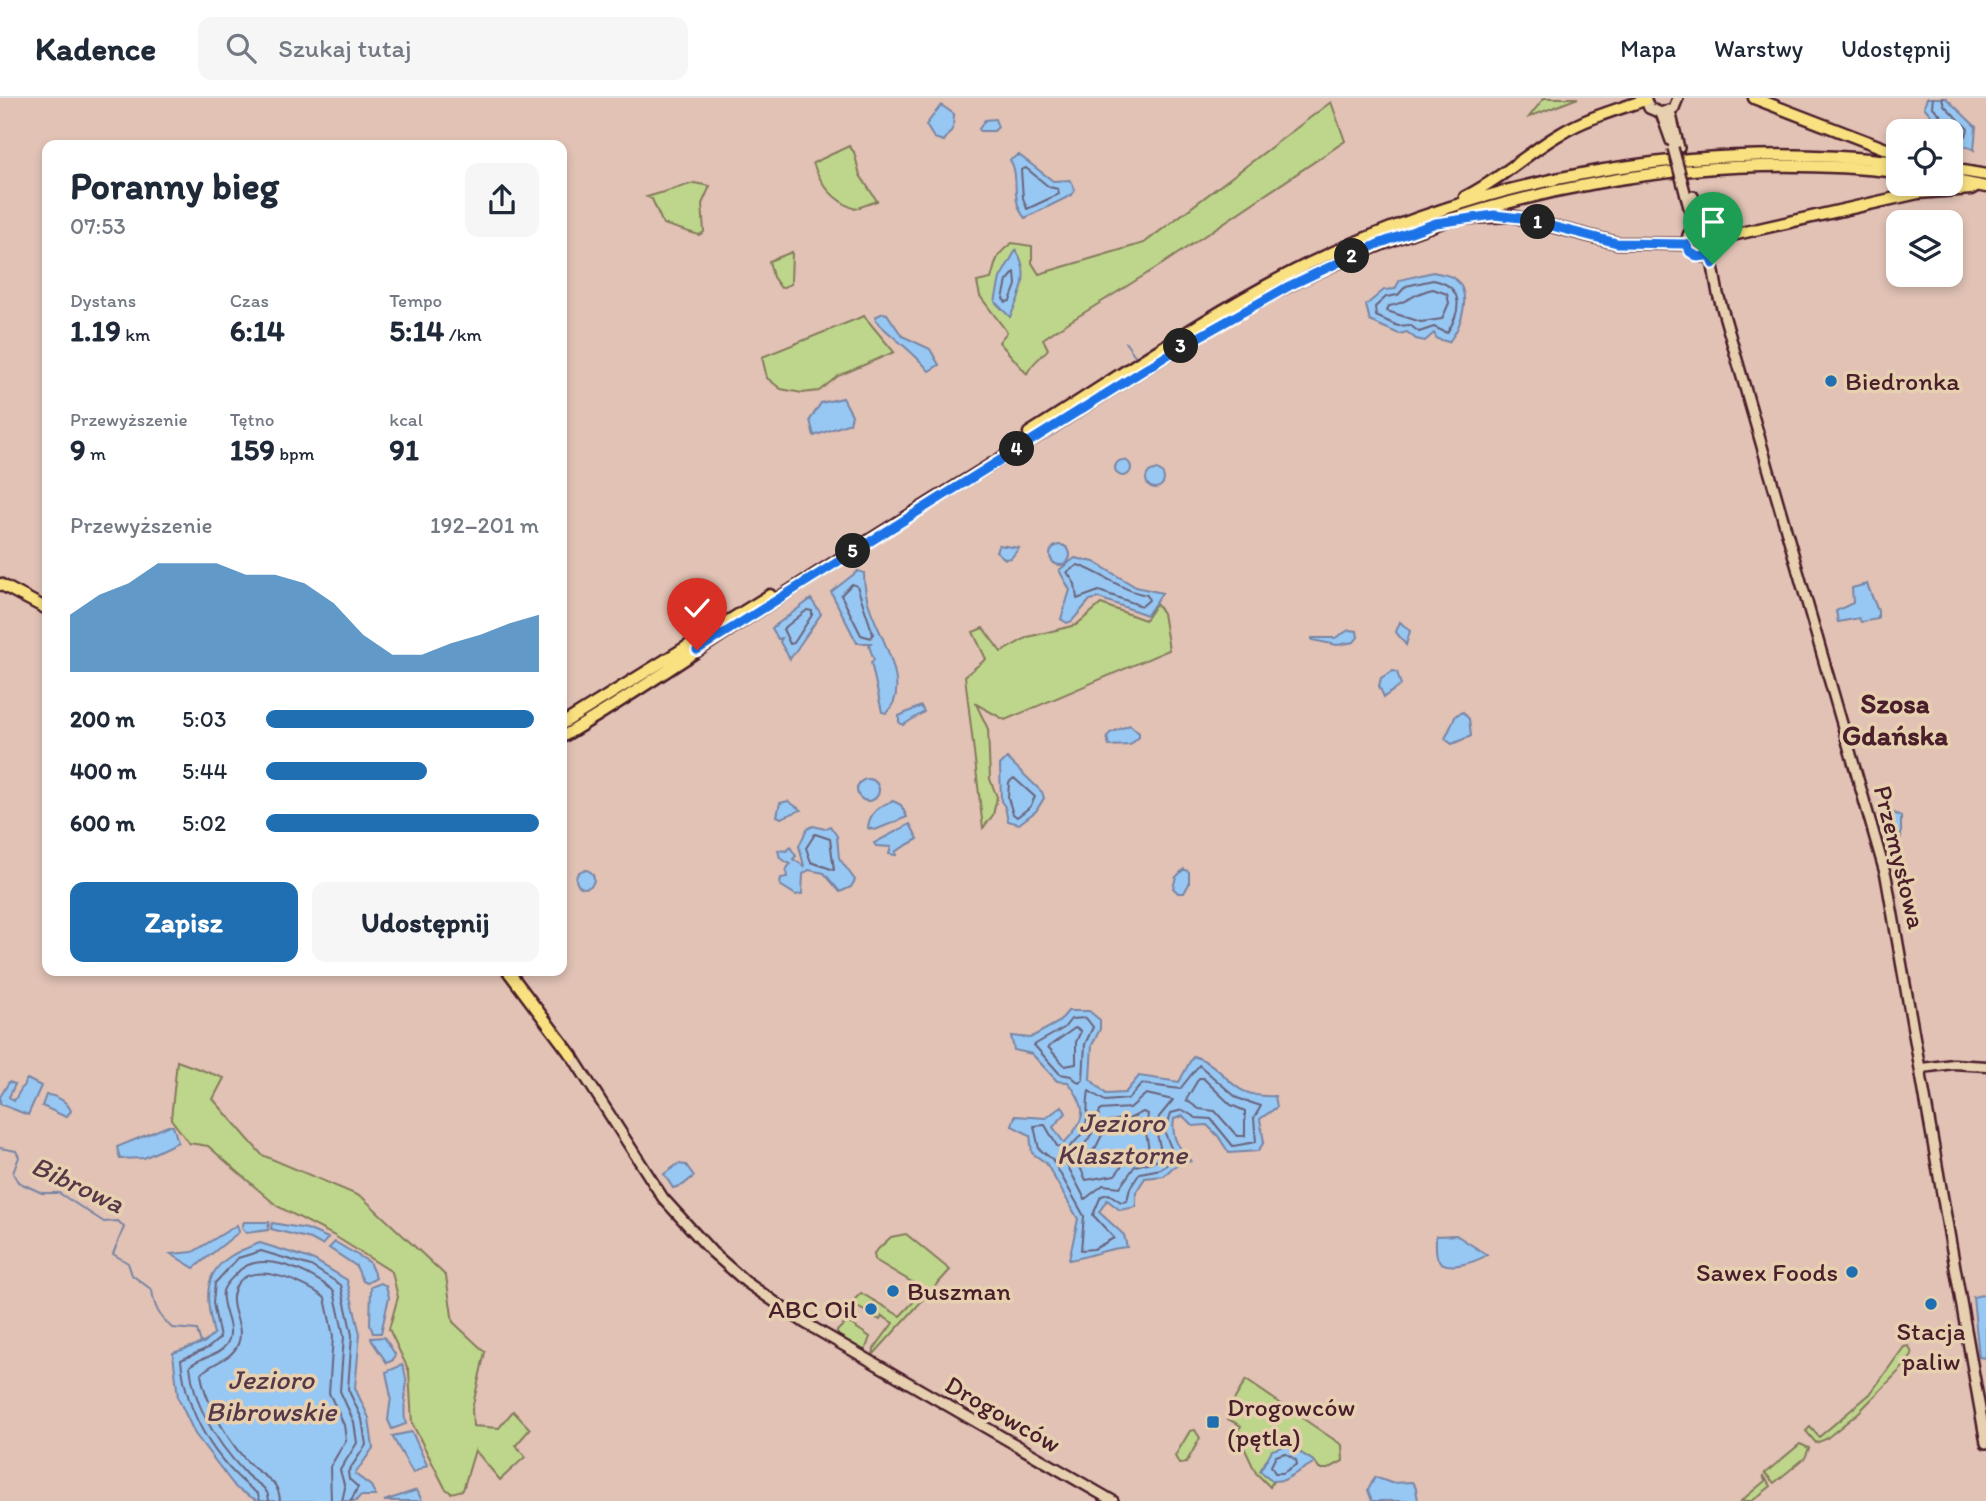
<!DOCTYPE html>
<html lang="pl">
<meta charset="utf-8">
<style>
:root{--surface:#fff;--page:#f6f6f7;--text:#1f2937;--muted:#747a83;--line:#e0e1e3;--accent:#1f6fb2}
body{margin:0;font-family:Itim,sans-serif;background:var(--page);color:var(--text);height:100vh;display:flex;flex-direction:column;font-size:26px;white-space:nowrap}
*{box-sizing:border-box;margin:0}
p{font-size:23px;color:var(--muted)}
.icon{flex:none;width:38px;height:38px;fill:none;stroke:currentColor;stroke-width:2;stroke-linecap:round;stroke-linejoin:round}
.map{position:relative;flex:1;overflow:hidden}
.details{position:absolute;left:42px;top:42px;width:525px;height:836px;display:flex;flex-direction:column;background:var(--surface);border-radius:14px;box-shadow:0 4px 10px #0003}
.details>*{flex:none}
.controls{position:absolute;left:1886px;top:21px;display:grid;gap:14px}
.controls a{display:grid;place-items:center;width:77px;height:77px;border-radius:14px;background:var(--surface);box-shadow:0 4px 10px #0003;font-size:35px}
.pin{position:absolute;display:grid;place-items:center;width:60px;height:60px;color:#fff;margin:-72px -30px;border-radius:50% 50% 50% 0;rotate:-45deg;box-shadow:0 0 7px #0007}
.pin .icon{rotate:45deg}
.km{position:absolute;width:35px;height:35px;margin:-18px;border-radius:50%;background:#222;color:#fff;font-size:19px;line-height:35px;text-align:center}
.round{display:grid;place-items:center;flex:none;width:74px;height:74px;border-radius:14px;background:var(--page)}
.summary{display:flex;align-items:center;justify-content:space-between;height:119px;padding:0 28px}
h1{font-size:38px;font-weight:700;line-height:52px}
.stats{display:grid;grid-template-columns:repeat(3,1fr);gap:10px;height:119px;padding:7px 28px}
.stats div{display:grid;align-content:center}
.stats b{font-size:30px;font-weight:700}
.stats small{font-size:19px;font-weight:400}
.stats p{font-size:19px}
.chart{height:196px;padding:14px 28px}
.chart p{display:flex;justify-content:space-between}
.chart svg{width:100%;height:126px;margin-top:7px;fill:var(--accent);opacity:.7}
.primary-button{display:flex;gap:14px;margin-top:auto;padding:14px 28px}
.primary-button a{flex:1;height:80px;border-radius:14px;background:var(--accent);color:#fff;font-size:28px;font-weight:700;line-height:80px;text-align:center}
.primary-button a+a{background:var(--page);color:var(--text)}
ul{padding:0 28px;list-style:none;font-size:23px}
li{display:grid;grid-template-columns:112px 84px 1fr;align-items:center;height:52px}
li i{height:18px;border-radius:9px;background:var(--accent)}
header{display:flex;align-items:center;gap:42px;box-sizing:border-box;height:98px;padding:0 35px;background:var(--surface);border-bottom:2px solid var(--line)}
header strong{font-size:33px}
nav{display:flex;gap:38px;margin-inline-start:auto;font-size:24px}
.search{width:490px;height:63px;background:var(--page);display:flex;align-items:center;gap:18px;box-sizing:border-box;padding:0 24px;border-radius:14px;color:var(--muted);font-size:26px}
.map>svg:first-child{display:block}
.green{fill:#bed68c;stroke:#847a5c;stroke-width:2}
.water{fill:#97c8f3;stroke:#7884a3;stroke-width:2}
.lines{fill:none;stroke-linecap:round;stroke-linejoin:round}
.shore{stroke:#69637b;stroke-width:2}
.stream{stroke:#7884a3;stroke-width:2}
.tertiary-casing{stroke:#4a1f2b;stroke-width:13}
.secondary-casing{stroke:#4a1f2b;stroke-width:14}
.primary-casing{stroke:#4a1f2b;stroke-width:15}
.tertiary{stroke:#e7d0b0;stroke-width:8}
.secondary{stroke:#e7d0b0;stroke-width:9}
.primary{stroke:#f9e181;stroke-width:10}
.secondary-bridge-casing{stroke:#4a1f2b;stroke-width:14;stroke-linecap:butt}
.secondary-bridge{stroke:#e7d0b0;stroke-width:9}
.route-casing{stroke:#fff;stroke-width:14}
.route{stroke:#1a73e8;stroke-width:9}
.poi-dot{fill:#1f6fb2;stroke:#e7d0b0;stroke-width:2.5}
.labels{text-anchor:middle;stroke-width:7;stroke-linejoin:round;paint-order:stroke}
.poi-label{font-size:26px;fill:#4a1f2b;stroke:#e7d0b0;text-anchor:start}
.street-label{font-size:26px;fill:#4a1f2b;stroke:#e7d0b0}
.neighbourhood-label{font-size:28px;font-weight:bold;fill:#4a1f2b;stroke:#e7d0b0}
.water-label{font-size:28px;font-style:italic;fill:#563849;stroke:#e7d0b0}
</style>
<header>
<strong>Kadence</strong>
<div class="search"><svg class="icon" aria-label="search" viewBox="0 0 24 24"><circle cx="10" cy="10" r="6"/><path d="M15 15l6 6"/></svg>Szukaj tutaj</div>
<nav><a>Mapa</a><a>Warstwy</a><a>Udostępnij</a></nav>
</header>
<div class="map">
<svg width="1986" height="1403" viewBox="0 0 1986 1403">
<rect width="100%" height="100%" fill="#e1c2b5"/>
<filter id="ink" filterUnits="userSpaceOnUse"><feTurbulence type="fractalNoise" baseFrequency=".0143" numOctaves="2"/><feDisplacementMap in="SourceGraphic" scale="14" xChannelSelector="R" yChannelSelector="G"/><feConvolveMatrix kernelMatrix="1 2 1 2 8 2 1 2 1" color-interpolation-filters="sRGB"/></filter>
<g filter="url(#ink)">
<!-- green -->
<path class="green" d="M1544,0h34l-49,19z
M1331,4l14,39 -181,122 -111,69 -10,7 5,10c-8,10 -17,14 -21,25l-28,-32 8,-10 -27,-36 -3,-14 14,-3c6,-19 3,-23 21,-36l20,3v17l7,11 105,-31z
M849,48l5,6 6,23 17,26 -22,8c-22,-9 -34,-24 -42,-46z
M694,85l16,3 -8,18 2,28 -5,3 -36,-11 -11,-25 -5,-2z
M1691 142a11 11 0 1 1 22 0a11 11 0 1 1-22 0Z
M792,154l-1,32 -10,4 -8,-11 -4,-16z
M864,218l30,36 -56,24 -19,15 -17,2 -21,-4 -14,-11 -5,-21z
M1101,506l44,16 11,-16 7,9 6,37 -164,70 -29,-16 12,25 2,50 7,18 -4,18 -10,13 -18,-152 21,-17 -13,-27 10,-4 18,24 27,-15 48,-12z
M177,963l47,17 -11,21 49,56 100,42 84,79 7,46 32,30 -13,57 1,17 26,2 14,-17 17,18 -14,16 9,12 -25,23 -25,-30 -12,40 -12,3 -6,-5 -33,-65 -3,-52 -20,-42 9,-32 -6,-25 -59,-37 -56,-29 -69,-60 -19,-3 -18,-24z
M906,1136l44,36 -77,85 1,-6 19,-26 -11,-7 -2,4 -29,-17 10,-10 39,23 25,-26 -50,-30 -1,-7 17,-16z
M844,1226h7l19,13 -5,14 -27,-15 -1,-5z
M1909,1248l3,8 -3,7 -51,52 -32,26 -10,4 -10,-12 4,-4 9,10 51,-43 34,-47z
M1246,1282l96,65 1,16 -15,8h-9l-4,-7 -27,-17 -28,26 13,10 -3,6 -14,-14 -15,-32 -6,-5 6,-10 -13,-7 -1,-7z
M1195,1332l5,8 -14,25 -7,1 -4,-8 15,-25z
M1800,1346l9,4 -4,10 -31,25 -9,-10z
M1763,1377l8,11 -19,15h-11l24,-20z"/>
<!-- water -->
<path class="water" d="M1927,0h19l30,29 -2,23c-4,-3 -11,-3 -15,-7 -12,-9 -24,-23 -35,-36z
M941,7l13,9 -1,14 -9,13 -10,-3 -8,-13z
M995,21l3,8 -4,4h-14l-1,-2 6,-9z
M1019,57l34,26 17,-1 5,9 -3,6 -47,23c-16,-19 -4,-42 -15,-58z
M1016,152c15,24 5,44 -6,67l-15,-15 5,-24z
M1433,174c7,2 16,2 22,7 18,14 6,48 -6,63l-12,-3 -3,-6 -9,8 -9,-2 -9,-7 -8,2 -29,-13 -4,-16 18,-15 11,-1 5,-9z
M883,215l4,1 15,22 28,13 9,16 -10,6c-16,-20 -35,-32 -53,-50l-1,-4z
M843,300l9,17 -2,8 -36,13 -4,-16 11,-17z
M1115 370a8 8 0 1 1 16 0a8 8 0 1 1-16 0Z
M1146 381a9 9 0 1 1 18 0a9 9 0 1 1-18 0Z
M1050 457a10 10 0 1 1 20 0a10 10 0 1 1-20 0Z
M999,447l20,3 -8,10 -6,1 -9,-8z
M1075,460l19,4 42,25 26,6 -15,22 -48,-17 -9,2 -18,21 -5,2 -6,-4 9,-29 -11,-20z
M858,473l6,2c0,13 2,25 7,38 9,25 42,78 15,102l-4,-1 -11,-50 3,-2 -5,-14 2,-3h-14l-26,-51z
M1867,486l11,27v8l-17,3 -2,-4 -21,4 -2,-11 17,-8 -1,-15z
M811,501l10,15 -31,45 -10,-17 2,-4 -4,1 -6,-11z
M1400,524l10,9 -4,14 -10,-13z
M1349,532l8,1 1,6 -4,5 -17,3 -25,-5v-2h23z
M1393,573l4,1 4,13 -17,12 -5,-11 2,-8z
M921,608l3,6 -21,13 -4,-3v-6z
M1463,614l6,7 2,17 -19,8 -7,-5 11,-24z
M1130,627l9,8v4l-9,8 -21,1 -2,-9 3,-4z
M1007,660l35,34 2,6 -8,13 -17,13 -11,-3 -3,-14 -4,-6 -1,-36z
M857 692a11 11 0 1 1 22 0a11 11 0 1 1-22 0Z
M788,703l13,9 -20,8 -4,-2 3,-13z
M893,703l8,4 6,12 -32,13 -7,-2c1,-15 11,-22 25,-27z
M1889,713l12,5v22l-5,3 -10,-4 -4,-18z
M910,726l8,15 -22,12v4l-7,-1 2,-7 -15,-1 -2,-3z
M813,728l12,3 5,-3 7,10 2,22 16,22 -4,7 -11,5 -16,-19 -15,-3 -6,4 -1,20 -6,1 -16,-10 1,-7 6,-1 -1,-7 4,-6 -10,-6 -2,-8 9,1 3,-4 6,9 -3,3 11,7 -5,-20 8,-17z
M1184,771l5,3v12l-5,9h-6l-5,-5 3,-11z
M576 781a9 9 0 1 1 18 0a9 9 0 1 1-18 0Z
M1068,913h21l11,9v9l-8,16 -2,34 16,15 19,-1 14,-17 40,6 14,-26c38,12 34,43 82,40l2,11 -17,12 4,23 -6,9 -29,2 -11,-17 -11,-11 -14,1 -10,-10 -9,3c-3,19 4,28 17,42l-18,6 -9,9 -19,2 -9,14v15l-16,3 -13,-10 -8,12 25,23 3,12c-20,1 -38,10 -58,13l9,-41 -32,-56 -14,-10 -2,-18 -18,-9 3,-10 31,2 16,-12 4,7 -13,14 11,16c23,-24 24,-35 4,-61l-11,-1 -25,-27 -18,-4 -3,-14 19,2 29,-16z
M27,981l14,7 -13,29 -28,-11v-7l9,-15 6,2 -6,13 5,4z
M46,997c10,0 22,7 25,16l-5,6 -24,-11z
M168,1028h5l5,16 -34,16 -24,1 -3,-12z
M678,1066l8,1 8,11 -11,9 -10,3 -9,-14z
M244,1124h25l-1,8 -22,3 -4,-5z
M272,1125l35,6 21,9 -6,7 -11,-6 -40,-10z
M237,1127l2,7 -45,36 -23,-14 22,-2z
M1456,1137l31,20c-10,6 -41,18 -49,4 -3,-6 -2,-16 -2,-23z
M335,1144l34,20 7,16 -9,5 -4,-2 -7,-15 -27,-18z
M260,1145l54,17 33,20 13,54 -5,54 14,30 4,30 -18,26 16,12 5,10h-16l-4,5h-98l-22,-13 -41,-54 -17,-36 -5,-45 32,-11 9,-8c-13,-52 -7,-73 46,-91z
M381,1185l5,3 3,11 -8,36h-8l-3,-8 1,-38z
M1982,1197l4,1v62l-7,-1 -6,-60z
M384,1239l11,17 -2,6 -6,3 -15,-22 -1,-3z
M402,1267c10,19 -2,40 4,59l-14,5 -4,-9 3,-23 -5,-25z
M412,1334l15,33 -14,8 -21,-37z
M1288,1347l27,17 -31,18 -11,1 -13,-10 12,-21z
M1375,1379l16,6 21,-1 4,6 2,13h-46l-4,-11z
M417,1392l5,11h-38z"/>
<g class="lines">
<!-- shore -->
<path class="shore" d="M1933,0l-1,8 21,23 13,7 2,-7 -24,-24 -2,-7
M1026,70l23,19 9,2 1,5 -32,15 -4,-11 -2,-28z
M1015,174l1,13 -6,16 -4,1 -3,-3 4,-18z
M1433,182c31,6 29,30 14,53l-13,-6 -15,5 -9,-7 -12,1 -22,-10 -1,-9 11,-10 12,-2 8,-9z
M1433,191l14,5 2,9 -7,16 -21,3 -34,-11 2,-5c17,-2 24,-13 44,-17z
M1078,467c24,8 44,26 69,30l2,5 -7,6 -43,-15 -22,8 -2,-15 -8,-12z
M852,486l5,2 16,48 -2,4 -10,-3 -20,-40z
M807,512l5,1v4l-18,28 -4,1 -7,-15z
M1014,680l21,19 -5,10 -13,10 -4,-3 -5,-16 1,-16z
M815,736l15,5 4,31 -23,-8 -5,-14z
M1086,920l7,9 -8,17 -2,36 -4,3 -8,-7 -11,-2 -26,-29 30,-17 7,-9z
M1075,930l6,3 -5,11v22l-11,2 -17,-19z
M1199,967l38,33 24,8 -7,12 2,24 -23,4 -22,-27 -15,-1 -13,-8 -12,3 -6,20 10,25 -14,11 -21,4 -10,15 -3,13 -6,1 -12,-8 -8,2 -8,19 21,23 -20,11 -13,1 3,-34 -32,-57 -13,-10 -5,-23 11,-1 12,21 10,3c28,-23 17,-31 22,-58l16,10 23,-2 14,-15 38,5z
M1199,980h4l28,27 14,6v25h-8l-22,-25 -16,-2 -13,-9z
M1146,996l27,6 -14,17 -2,17 5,21 -6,6 -21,5 -15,21 -17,-2 -18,14 -21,-40c22,-9 31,-28 36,-49l30,-2z
M1143,1014l5,2 -2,19 3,17 -20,7 -14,18 -29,5 -7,-15 17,-18 13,-26 22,-3z
M1285,1355l11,7 1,4 -14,9h-8l-4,-7 5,-10z
M260,1403l-2,-7c-43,-32 -72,-80 -77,-134l27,-12 12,-10 -7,-35 2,-20 23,-25 23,-7 50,15 30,19 11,50 -4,54 14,30 4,26 -18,27 1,7 9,8 -7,14
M269,1403c-1,-17 -15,-17 -24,-28 -28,-30 -51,-65 -55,-107 10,-10 33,-9 39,-27 5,-15 -9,-32 -6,-48 2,-7 8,-12 13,-17 23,-27 75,-2 98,17l10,45 -4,55 14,31 3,21 -17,27 5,18 -3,13
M280,1403c-1,-20 -13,-22 -26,-33 -22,-19 -49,-65 -53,-94 10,-12 30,-13 37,-30 7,-17 -7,-31 -5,-48 6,-43 72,-14 92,2l8,38 -4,57 15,32 2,15 -16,27 1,34"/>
<!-- stream -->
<path class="stream" d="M1125,244l11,15
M0,1050l16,3 3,6 -6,16 5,9 24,11h17l45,29 14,-1 6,6 -11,27 15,9 4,12 20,15c2,17 7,26 20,38l25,2 4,13"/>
<!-- tertiary casing -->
<g class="tertiary-casing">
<path id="tertiary" d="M1922,970l31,-4 33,2"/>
</g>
<!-- secondary casing -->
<g class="secondary-casing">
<path id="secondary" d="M1645,0l4,10 12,5 13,-5 4,-10
M1670,13l9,37
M1661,15l10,28
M1682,83l12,45
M1693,98l10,28
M1687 143a16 16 0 1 1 32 0a16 16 0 1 1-32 0Z
M1711,157l7,39 168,582 100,567
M572,958l91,142 49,54 34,30 59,41 308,178"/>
</g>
<!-- primary casing -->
<g class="primary-casing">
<path id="primary" d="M1754,0l145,56
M1951,71l35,6
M1951,82l35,7
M1465,99c35,-17 62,-44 95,-63 26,-16 56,-24 85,-34
M1467,120l45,-2 105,27 69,1
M1719,140l199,-45 53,-4 7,-4
M1029,335c91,-57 180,-120 277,-168 183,-89 390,-126 593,-103
M0,486l47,25
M562,626l208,-129
M562,639c68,-40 134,-86 201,-129 96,-62 193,-122 291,-182 84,-53 167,-109 257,-151 184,-87 385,-125 588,-103
M508,873l64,85"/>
</g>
<!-- tertiary -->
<use href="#tertiary" class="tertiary"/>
<!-- secondary -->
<use href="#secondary" class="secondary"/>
<!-- primary -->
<use href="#primary" class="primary"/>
<!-- secondary-bridge casing -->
<g class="secondary-bridge-casing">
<path id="secondary-bridge" d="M1673,50l9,33"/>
</g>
<!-- secondary-bridge -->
<use href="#secondary-bridge" class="secondary-bridge"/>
</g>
</g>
<g class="lines" filter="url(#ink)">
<!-- route casing -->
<g class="route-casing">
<path id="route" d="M697,552l482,-302 110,-62 89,-42 58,-21 58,-8 27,3 96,25 69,1 4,8 8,5 14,-2 1,9"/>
</g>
<!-- route -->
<use href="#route" class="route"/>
</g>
<!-- markers -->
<g class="poi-dot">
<circle cx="1831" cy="283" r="7"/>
<circle cx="1852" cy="1174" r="7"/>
<circle cx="893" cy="1193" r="7"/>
<circle cx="1931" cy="1206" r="7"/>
<circle cx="871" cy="1211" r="7"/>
<rect x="1206" y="1317" width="14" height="14" rx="3.5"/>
</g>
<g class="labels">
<!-- poi labels -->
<g class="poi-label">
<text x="1845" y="292">Biedronka</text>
<text x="1838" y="1183" text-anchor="end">Sawex Foods</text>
<text x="907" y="1202">Buszman</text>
<text x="857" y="1220" text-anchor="end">ABC Oil</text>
<text x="1931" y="1242" text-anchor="middle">Stacja<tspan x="1931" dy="30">paliw</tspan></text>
<text x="1227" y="1318">Drogowców<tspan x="1227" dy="30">(pętla)</tspan></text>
</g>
<!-- street labels -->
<g class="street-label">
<text transform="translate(1900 759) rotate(76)" y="9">Przemysłowa</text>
<text transform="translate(1003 1316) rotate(30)" y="9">Drogowców</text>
</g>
<!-- neighbourhood labels -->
<g class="neighbourhood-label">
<text x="1895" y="615">Szosa<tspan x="1895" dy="32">Gdańska</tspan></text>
</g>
<!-- water labels -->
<g class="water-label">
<text x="1122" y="1034">Jezioro<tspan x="1122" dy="32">Klasztorne</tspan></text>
<text transform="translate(78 1086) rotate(25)" y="10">Bibrowa</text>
<text x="271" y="1291">Jezioro<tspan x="271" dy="32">Bibrowskie</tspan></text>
</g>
</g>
</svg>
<div class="controls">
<a><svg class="icon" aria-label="locate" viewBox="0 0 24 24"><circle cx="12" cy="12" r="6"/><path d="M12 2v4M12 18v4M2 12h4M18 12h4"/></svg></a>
<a><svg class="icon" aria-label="layers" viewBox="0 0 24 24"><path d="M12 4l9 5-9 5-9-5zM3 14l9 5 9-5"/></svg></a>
</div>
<div class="pin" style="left:1713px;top:166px;background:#1e9e55"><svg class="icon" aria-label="arrive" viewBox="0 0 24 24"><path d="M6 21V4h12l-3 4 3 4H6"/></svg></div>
<div class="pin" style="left:697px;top:552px;background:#d93025"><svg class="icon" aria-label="check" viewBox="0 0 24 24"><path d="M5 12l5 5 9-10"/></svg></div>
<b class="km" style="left:1538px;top:124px">1</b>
<b class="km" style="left:1352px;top:158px">2</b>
<b class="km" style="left:1181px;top:248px">3</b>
<b class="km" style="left:1017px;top:351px">4</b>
<b class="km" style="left:853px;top:453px">5</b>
<section class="details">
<div class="summary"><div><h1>Poranny bieg</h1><p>07:53</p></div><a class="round"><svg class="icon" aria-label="share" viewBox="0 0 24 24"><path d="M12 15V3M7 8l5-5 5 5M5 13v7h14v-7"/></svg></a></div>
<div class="stats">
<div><p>Dystans</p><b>1.19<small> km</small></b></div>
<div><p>Czas</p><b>6:14</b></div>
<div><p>Tempo</p><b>5:14<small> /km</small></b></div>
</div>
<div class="stats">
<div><p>Przewyższenie</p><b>9<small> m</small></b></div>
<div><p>Tętno</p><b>159<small> bpm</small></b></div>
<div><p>kcal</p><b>91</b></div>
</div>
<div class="chart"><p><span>Przewyższenie</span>192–201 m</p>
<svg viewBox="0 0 160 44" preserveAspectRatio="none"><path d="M0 44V24L10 17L20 13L30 6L40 6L50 6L60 10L70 10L80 13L90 20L100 31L110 38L120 38L130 34L140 31L150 27L160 24V44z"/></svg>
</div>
<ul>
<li><b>200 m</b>5:03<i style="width:98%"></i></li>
<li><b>400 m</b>5:44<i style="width:59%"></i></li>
<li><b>600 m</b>5:02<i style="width:100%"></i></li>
</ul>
<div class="primary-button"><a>Zapisz</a><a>Udostępnij</a></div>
</section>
</div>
